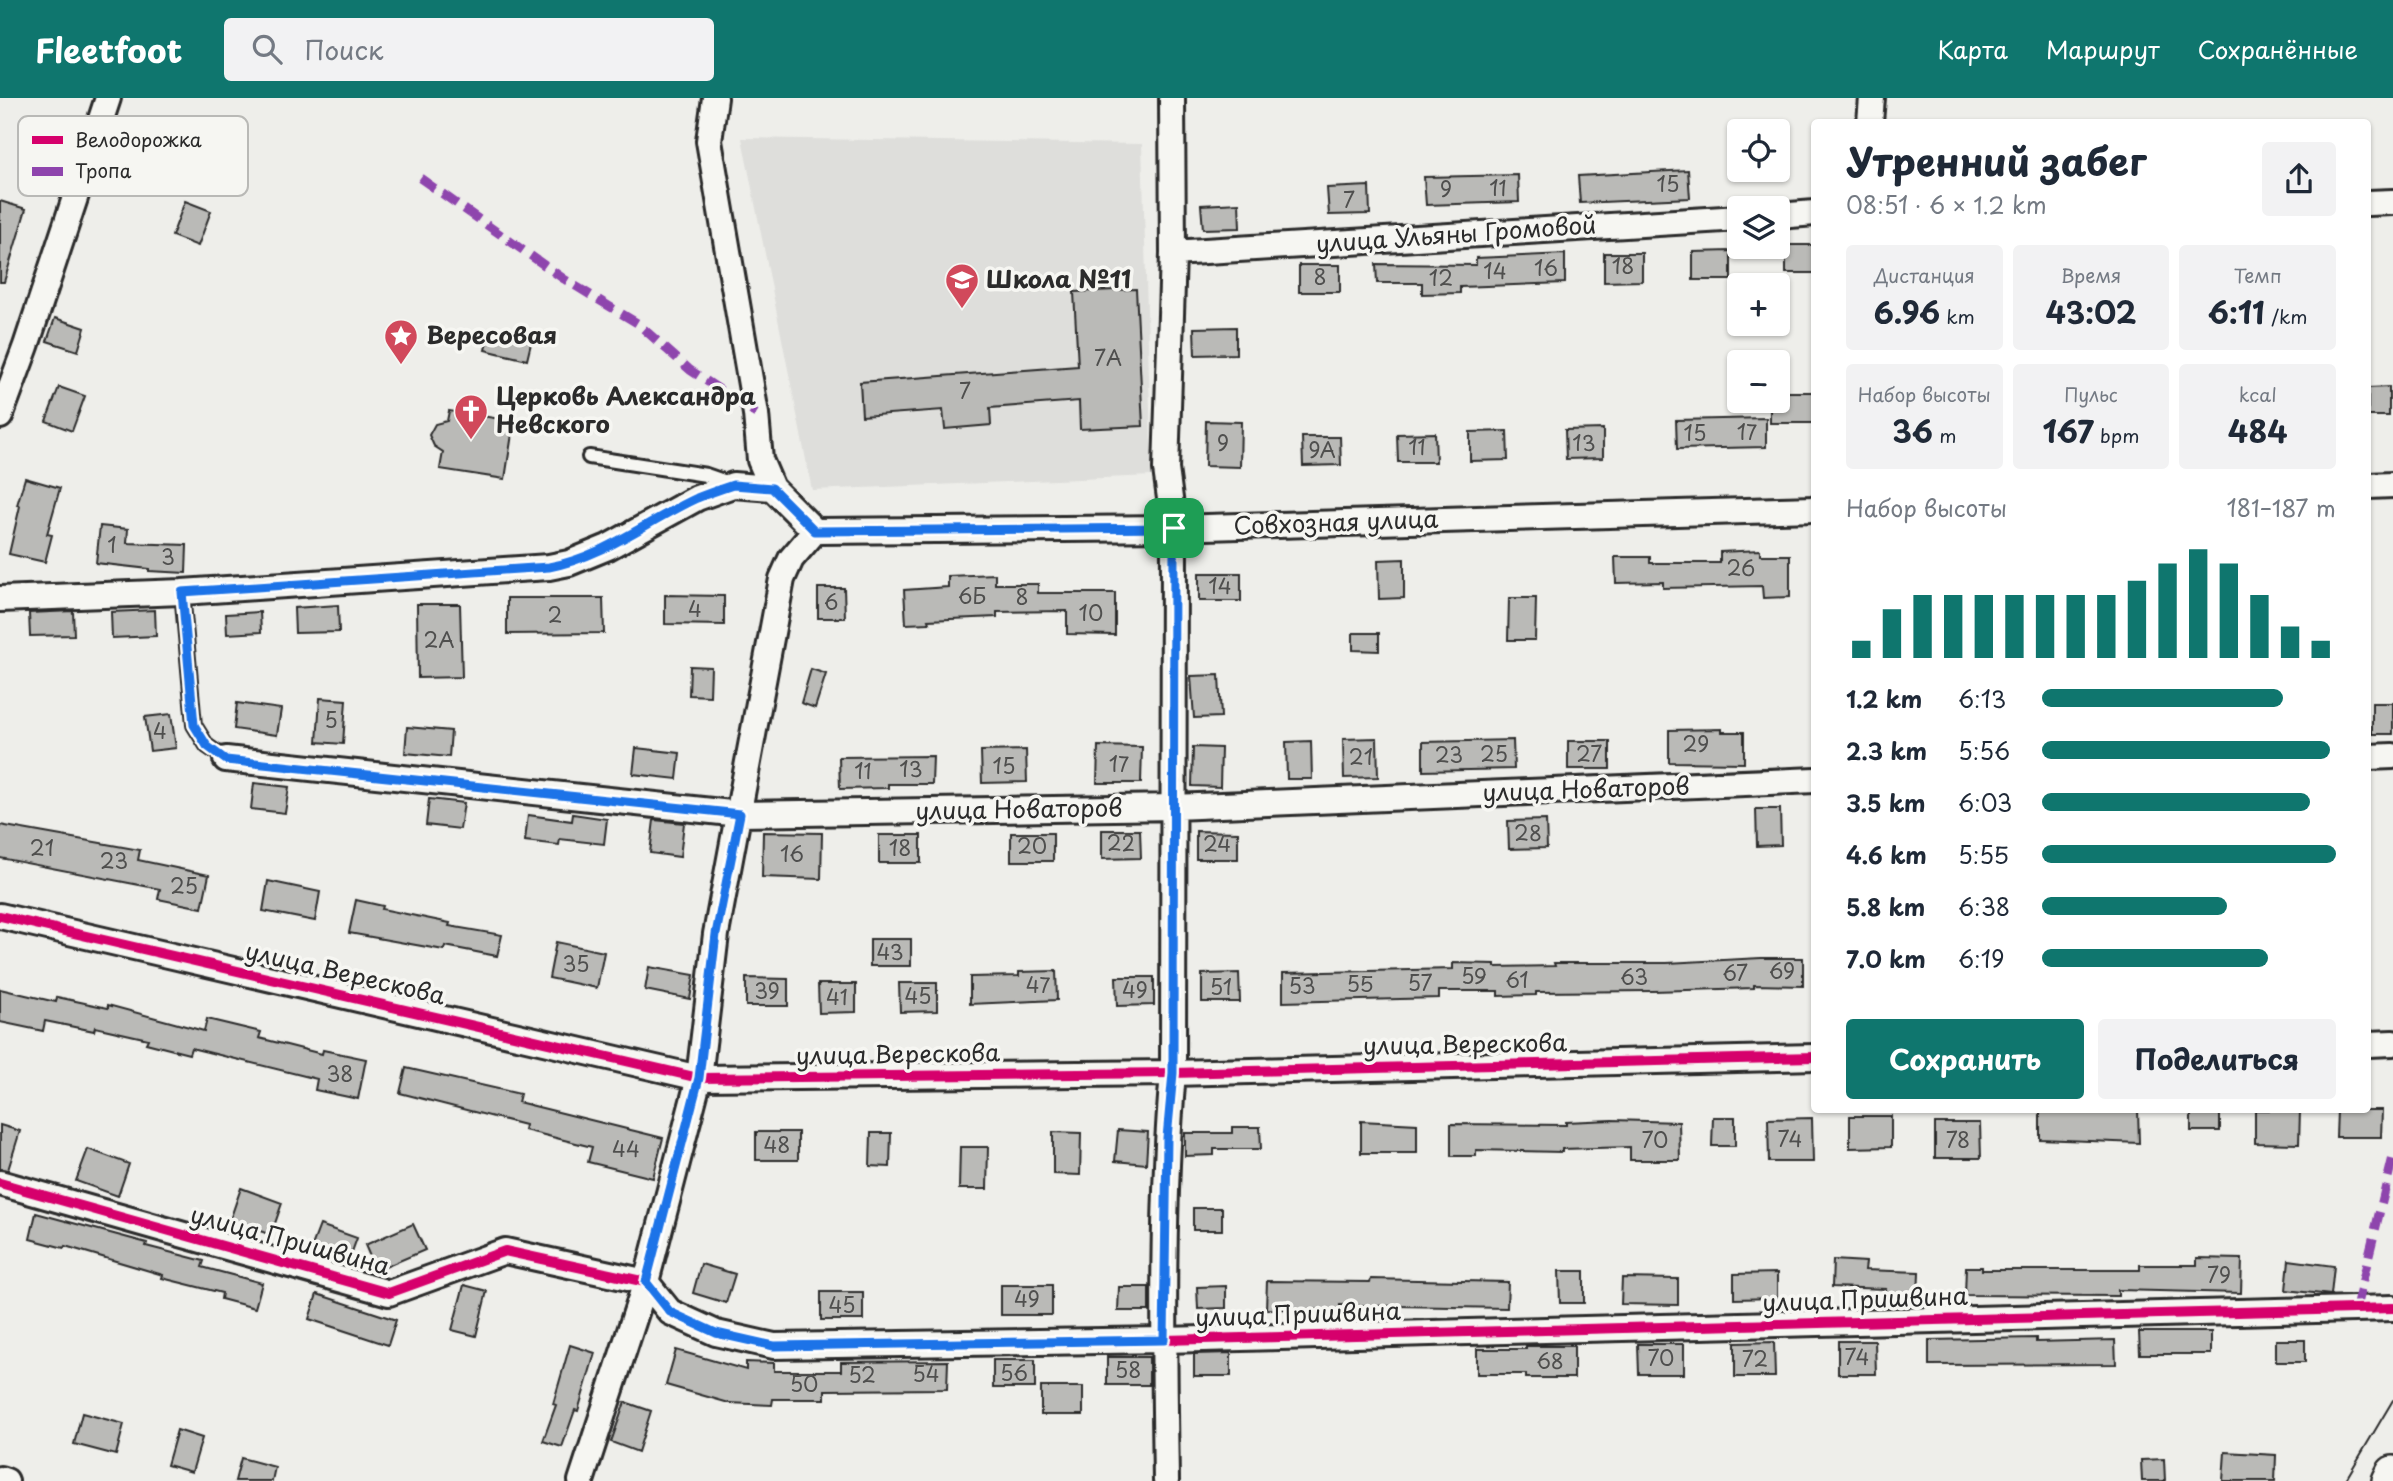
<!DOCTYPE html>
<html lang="ru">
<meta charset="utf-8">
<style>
:root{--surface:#fff;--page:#f2f2f3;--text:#1f2937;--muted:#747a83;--accent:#0f766e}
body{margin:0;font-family:"Playpen Sans",sans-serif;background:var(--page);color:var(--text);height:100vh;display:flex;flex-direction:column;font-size:26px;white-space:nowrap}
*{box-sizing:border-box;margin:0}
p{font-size:23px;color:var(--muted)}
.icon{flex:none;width:38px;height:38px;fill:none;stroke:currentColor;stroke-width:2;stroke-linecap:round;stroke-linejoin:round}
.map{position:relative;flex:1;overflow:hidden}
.sheet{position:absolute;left:1811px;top:21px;width:560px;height:994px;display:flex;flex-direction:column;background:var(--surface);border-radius:7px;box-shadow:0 2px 5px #0004}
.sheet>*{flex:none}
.fabs{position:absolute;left:1727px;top:21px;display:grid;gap:14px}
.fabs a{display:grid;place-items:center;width:63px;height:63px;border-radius:7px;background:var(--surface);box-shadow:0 2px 5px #0004;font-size:35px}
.pin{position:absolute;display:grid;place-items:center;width:60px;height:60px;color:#fff;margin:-30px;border-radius:14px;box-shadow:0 4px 10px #0006}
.round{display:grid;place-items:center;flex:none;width:74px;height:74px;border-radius:7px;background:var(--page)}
.summary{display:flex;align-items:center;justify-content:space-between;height:119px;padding:0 35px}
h1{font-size:38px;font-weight:700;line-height:52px}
.figures{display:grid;grid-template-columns:repeat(3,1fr);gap:10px;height:119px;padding:7px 35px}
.figures div{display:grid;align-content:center;border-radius:7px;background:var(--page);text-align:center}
.figures b{font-size:30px;font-weight:700}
.figures small{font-size:19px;font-weight:400}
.figures p{font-size:19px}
.chart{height:196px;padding:14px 35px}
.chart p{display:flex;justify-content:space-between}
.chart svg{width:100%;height:126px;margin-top:7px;stroke:var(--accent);stroke-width:6}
.primary-button{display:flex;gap:14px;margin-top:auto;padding:14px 35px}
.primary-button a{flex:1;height:80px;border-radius:7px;background:var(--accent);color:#fff;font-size:28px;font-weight:700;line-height:80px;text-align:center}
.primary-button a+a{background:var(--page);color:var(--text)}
ul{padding:0 35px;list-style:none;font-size:23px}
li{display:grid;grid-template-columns:112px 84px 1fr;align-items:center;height:52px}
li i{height:18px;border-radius:9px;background:var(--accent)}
header{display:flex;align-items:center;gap:42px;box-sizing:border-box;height:98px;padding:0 35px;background:var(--accent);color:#fff}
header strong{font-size:33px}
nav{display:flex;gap:38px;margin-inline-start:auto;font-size:24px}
.search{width:490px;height:63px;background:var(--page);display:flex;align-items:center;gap:18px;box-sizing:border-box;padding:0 24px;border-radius:7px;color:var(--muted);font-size:26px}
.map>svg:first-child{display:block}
.built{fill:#dededb}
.building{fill:#babab7;stroke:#2b2b2b;stroke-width:2}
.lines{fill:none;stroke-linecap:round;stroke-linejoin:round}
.service-casing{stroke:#2b2b2b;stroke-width:18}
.minor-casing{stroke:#2b2b2b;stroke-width:30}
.secondary-casing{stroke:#2b2b2b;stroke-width:38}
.service{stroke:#f6f6f2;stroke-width:12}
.minor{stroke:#f6f6f2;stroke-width:24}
.secondary{stroke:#f6f6f2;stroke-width:33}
.tram{stroke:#2b2b2b;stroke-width:2}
.quiet{stroke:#8e44ad;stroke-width:9;stroke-dasharray:18 9;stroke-linecap:butt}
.cycleway-casing{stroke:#f6f6f2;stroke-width:15}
.cycleway{stroke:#d6006c;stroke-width:10}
.route-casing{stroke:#fff;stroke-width:14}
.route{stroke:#1a73e8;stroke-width:9}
.labels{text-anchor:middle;stroke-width:7;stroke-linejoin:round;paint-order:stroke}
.number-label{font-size:21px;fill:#4f4f4e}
.street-label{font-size:24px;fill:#2b2b2b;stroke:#f6f6f2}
.poi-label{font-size:24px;font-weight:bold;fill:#2b2b2b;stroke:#f6f6f2;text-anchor:start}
.key{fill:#f6f6f2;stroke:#b9b9b6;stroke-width:2}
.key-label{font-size:19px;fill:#2b2b2b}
</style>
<header>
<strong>Fleetfoot</strong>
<div class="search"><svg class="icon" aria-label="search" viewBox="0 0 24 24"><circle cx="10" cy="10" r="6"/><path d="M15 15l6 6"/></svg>Поиск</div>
<nav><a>Карта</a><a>Маршрут</a><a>Сохранённые</a></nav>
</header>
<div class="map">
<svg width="2393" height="1383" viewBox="0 0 2393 1383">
<rect width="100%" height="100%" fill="#eeeeea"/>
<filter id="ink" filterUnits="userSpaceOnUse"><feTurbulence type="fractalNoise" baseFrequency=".0143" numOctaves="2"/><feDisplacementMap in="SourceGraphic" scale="14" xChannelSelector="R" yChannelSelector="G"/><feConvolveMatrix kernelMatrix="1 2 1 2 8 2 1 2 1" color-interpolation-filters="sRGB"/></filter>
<g filter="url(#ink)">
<!-- built -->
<path class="built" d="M742,40l400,6 10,332 -340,14z"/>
<!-- building -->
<path class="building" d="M1688,72l2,28 -110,5 -2,-27z
M1518,77l1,27 -93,3 -2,-28z
M1369,88l1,28 -41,1 -2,-27z
M0,103l26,8 -22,73h-4z
M185,103l26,10 -13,35 -26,-10z
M1239,105l1,25 -37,1 -2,-24z
M1786,147h29v28h-29z
M1731,153v29h-38v-28z
M1604,155h38v28l-38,1z
M1565,156v29l-105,4v6l-38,1v-11h-45l-1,-19 100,1v-7z
M1299,167h41v27h-41z
M1136,191l7,137 -63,3 -1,-28 -89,7 1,17 -46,4 -2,-19 -81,6 -2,-34 218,-16 -4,-74z
M55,220l30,10 -7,23 -31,-10z
M1236,229v27l-41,1 -1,-27z
M490,231l42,10 -5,21 -42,-10z
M59,289l26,9 -13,35 -26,-10z
M2389,289v29h-21v-28z
M1778,294h37v31h-45v-22h8z
M449,313l65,10 -9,58 -65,-10 3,-17 -9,-6 -5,-11 6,-11 12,-3z
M1766,320v29l-89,2 -1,-29z
M1206,323l35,1 -1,45 -35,-1z
M1603,331v29l-37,1 -1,-29z
M1507,333l1,29 -38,1v-29z
M1435,335l1,29h-38l-1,-28z
M1302,339h38l1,28 -38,1z
M25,380l35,10 -13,46 5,1 -7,27 -36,-8 11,-48 -3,-1z
M100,428l28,3 -1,14 60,2 -1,28 -37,-2v-2l-53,-6z
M1760,452v5h30v42l-27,1 -1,-12 -99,2v-6l-47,1 -1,-26h35v6h70v-11z
M1404,461v39l-25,1 -1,-39z
M1199,475h42v28h-42z
M995,476v10h43v9h77v42l-48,-1v-23l-70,1v5l-69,3 1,3 -23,1 -2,-34 44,-3v-11z
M818,490h26l1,30h-27z
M665,497l59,1v29l-59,-1z
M507,500h96l1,35 -97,1z
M1509,500h27l-1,42h-27z
M417,506h43l2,73 -44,1z
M338,507l1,27 -44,1 -1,-25z
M155,512l1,26 -44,2 -1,-26z
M73,513l1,24 -44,1 -1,-23z
M260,514l1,20 -34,2 -1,-20z
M1353,535h26v18l-26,-1z
M690,568l21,1 -1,29 -21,-1z
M811,571l15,5 -11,34 -14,-5z
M1219,577l2,42 -27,1 -3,-42z
M320,600l26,2 -3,44 -26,-2z
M237,605l44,6 -4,26 -43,-6z
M2372,605h21v31h-21z
M171,616l5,34 -26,3 -5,-34z
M407,629l44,4 -2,26 -44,-4z
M1722,631v3h22v31l-75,-1v-32z
M1377,640l1,39 -34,1 -1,-39z
M1513,642l1,29 -91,2v-29z
M1311,643l1,38h-25l-1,-37z
M1568,643h42v28h-42z
M1098,648l44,1 -1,36h-44z
M1193,649l28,1 -1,39 -28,-1z
M636,650l44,5 -3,26 -44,-5z
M1026,652l1,32 -45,1 -1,-32z
M933,658l-1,28h-44v4l-48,1 -1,-32z
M254,685l35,4 -4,26 -34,-4z
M429,701l35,4 -4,26 -34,-4z
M1756,711h24l1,36 -24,1z
M573,716l34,5 -3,25 -44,-5 -1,6 -34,-4 3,-26 44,6z
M654,722l30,3 -4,34 -30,-4z
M1546,722l1,28 -38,1 -1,-28z
M0,727l140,25 -2,10 71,15 -7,33 -44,-9 2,-10 -160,-31z
M1102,732h38l1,28 -39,1z
M1196,733l42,1v27h-42z
M763,734l59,1 -1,46 -59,-2z
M1011,735h42v28h-42z
M879,737h42v28h-42z
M268,783l52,11 -5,29 -52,-10z
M356,802l27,6 -1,3 68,14 -1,3 53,9 -5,21 -52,-10 -1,4 -95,-17z
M870,841h41v27h-41z
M556,844l48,10 -7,36 -48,-10z
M1761,860h42v28l-49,-1v3l-101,3 -117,1v3l-38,1v-5h-59v7l-156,4v-29l170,-4v-6l42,1v3l60,-1 -1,-3h113z
M649,869l45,8 -4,24 -45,-9z
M1056,873l1,29 -87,4v-27l49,-1v-4z
M1239,875l1,29h-38v-28z
M1116,879h38v28l-37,1z
M746,880l42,1v27h-42z
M899,885h38v28l-37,1z
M818,886h38v28l-37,1z
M0,891l56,13 1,-5 51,11v-3l96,26 3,-12 54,13 -2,6 63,16 1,-4 43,9 -8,40 -43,-9 2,-11 -126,-31 -2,6 -43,-11 2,-4 -53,-12 -1,4 -49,-10 -2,10 -43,-9z
M406,970l114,26 -2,8 145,36 -10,40 -65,-16 4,-15 -68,-17 1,-5 -125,-32z
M2040,1012h98l1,33 -99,-4z
M2191,1012h29v21h-29z
M2255,1012h45l-1,34 -44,-1z
M2337,1012h45l-1,27h-45z
M1850,1018h41v31l-41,1z
M1713,1019h22v29h-23z
M1812,1020l1,44h-44l-1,-43z
M1612,1022l67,2 1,38h-50v-13l-68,2v3l-86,-2v6h-25v-32l115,1v-3z
M1361,1023l56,3v29h-56z
M1935,1025h45l1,35h-46z
M0,1027l20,6 -12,39 -8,-1z
M1232,1029h28l1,22h-47v6l-29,1v-23h47z
M1118,1032l30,2 -2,32 -31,-3z
M756,1034h42v28h-42z
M1053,1034l28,1 -1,42 -27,-1z
M871,1035h20l-1,34 -20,-1z
M960,1049h28l-1,42h-28z
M88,1051l41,15 -11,32 -42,-15z
M241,1090l41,15 -11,32 -41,-15z
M1193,1110h29v22h-29z
M36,1115l111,30 -1,3 58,15 -2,6 60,16 -7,25 -34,-9 1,-6 -60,-15 1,-3 -98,-29 -1,2 -34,-9z
M413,1126l12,26 -49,21 -11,-26z
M320,1127l37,13 -8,22 -37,-14z
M2197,1160l45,1 -1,34 -123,-3v6l-153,-1 1,-28h16v3h158v-5h57z
M1833,1162l33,2 -1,8 54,2 -1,26 -33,-1 1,-8 -54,-2z
M2289,1162l45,6 -3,29 -45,-5z
M701,1166l34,10 -9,29 -33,-10z
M1559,1173h25v32h-24z
M1777,1175v25l-43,1v-25z
M1622,1180l56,1v26l-57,-1z
M1371,1181l137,3 -1,26 -167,-3v5l-74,-1 1,-28 103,1z
M464,1187l23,6 -11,45 -24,-6z
M1001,1187h51v30h-51z
M1226,1188v22l-28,1 -1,-22z
M1119,1189h30v24h-31z
M821,1194h42v28h-42z
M317,1196l79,26 -8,25 -79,-26z
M2139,1234h72v22h-71z
M2036,1240v4l79,-2 1,24 -187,1v-25z
M2276,1242h29v22h-29z
M1838,1243h37l1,33h-38z
M1774,1244l1,35h-40v-34z
M1638,1246h46v30h-45z
M570,1247l25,8 -17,58 -3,-1 -13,37 -19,-6 13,-36 -3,-1z
M1526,1248h48v32h-48v-4h-49v-25h49z
M676,1252l70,20v-8l28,1v8h67v-9l107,-1 -1,28 -122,1v9h-52l-1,6 -43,-2 -63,-18z
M1231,1255v23h-37v-22z
M1107,1259h42v28h-42z
M993,1262h42v28h-42z
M1041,1289h42v28h-42z
M625,1304l26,9 -13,41 -27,-10z
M82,1315l42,11 -8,31 -42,-11z
M177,1332l25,8 -10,34 -25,-7z
M2225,1354l51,3 -1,26h-52z
M241,1360l34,9 -3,14h-37z
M2164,1361l1,22h-23l-1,-21z"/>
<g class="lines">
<!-- service casing -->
<g class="service-casing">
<path id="service" d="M589,359l117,18 23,8
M182,494l12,133 13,21 19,13"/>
</g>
<!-- minor casing -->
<g class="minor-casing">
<path id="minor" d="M1870,24l2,-24
M2368,105l25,-1
M1778,118l37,-3
M1173,155l567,-35
M0,318l26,-70 82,-248
M2368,388l25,-1
M815,433l359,-3 641,-19
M0,501l182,-7 367,-25 20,-4 39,-16 89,-49 36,-13 39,3
M2368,659l25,-1
M226,661l514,55 434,-7 641,-27
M0,818l699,162 474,-5 642,-16
M2368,946l25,-1
M0,1085l389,110 116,-42 141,31 24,30 46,21 58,13 390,-6 1229,-32
M0,1381l6,2
M581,1383l65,-199 53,-204 17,-144 66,-355 9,-20 24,-28 -43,-43 -12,-28 -4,-46 -47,-273 6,-43
M1166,1383c-2,-136 -5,-273 7,-408l1,-545 -8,-59 7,-216 -1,-155"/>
</g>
<!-- secondary casing -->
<g class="secondary-casing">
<path id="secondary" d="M2389,1383l4,-8"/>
</g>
<!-- service -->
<use href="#service" class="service"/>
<!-- minor -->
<use href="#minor" class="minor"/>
<!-- secondary -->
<use href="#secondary" class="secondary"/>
<!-- tram -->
<path class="tram" d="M2345,1383l48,-81"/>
<!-- quiet -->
<path class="quiet" d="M420,80l144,101 73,44 53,47 66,44
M2356,1210l37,-151"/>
<!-- cycleway casing -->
<g class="cycleway-casing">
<path id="cycleway" d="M0,818l699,162 474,-5 642,-16
M0,1085l389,110 116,-42 141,31 24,30 46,21 58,13 390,-6 1229,-32"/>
</g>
<!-- cycleway -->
<use href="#cycleway" class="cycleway"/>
</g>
</g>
<g class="lines" filter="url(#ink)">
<!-- route casing -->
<g class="route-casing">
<path id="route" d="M733,387l39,3 43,43 359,-3 -1,545 -6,65 -3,202 -390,6 -58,-13 -46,-21 -24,-30 53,-204 17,-144 24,-120 -514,-54 -19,-14 -13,-21 -12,-133 367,-25c55,-10 98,-46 148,-69 12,-5 24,-9 36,-13z"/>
</g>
<!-- route -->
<use href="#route" class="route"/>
</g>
<!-- icons -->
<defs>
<g id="school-pin" transform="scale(1.75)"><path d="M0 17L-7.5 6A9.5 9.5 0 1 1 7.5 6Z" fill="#d1495b" stroke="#f6f6f2"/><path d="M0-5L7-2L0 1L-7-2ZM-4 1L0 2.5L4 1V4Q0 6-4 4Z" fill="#fff"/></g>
<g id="sight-pin" transform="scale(1.75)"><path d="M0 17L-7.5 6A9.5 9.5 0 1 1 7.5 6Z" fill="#d1495b" stroke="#f6f6f2"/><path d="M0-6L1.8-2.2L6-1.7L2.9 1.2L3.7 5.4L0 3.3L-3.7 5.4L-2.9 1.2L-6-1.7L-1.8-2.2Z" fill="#fff"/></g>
<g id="church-pin" transform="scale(1.75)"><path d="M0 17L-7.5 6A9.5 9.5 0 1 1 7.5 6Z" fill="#d1495b" stroke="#f6f6f2"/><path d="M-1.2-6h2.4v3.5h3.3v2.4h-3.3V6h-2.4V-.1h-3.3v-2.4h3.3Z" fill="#fff"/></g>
</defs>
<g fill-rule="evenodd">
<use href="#school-pin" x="962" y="182"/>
<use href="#sight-pin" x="401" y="238"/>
<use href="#church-pin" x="471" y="313"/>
</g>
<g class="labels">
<!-- number labels -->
<g class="number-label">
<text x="1668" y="94">15</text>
<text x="1498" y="98">11</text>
<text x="1446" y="99">9</text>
<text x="1349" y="110">7</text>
<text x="1623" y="176">18</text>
<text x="1546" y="178">16</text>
<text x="1495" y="181">14</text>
<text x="1320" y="187">8</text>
<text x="1441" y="188">12</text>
<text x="1108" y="268">7А</text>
<text x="965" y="301">7</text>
<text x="1747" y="342">17</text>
<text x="1695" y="343">15</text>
<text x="1223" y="353">9</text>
<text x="1584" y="353">13</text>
<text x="1417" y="357">11</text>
<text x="1322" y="360">9А</text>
<text x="112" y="455">1</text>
<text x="168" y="467">3</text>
<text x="1741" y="478">26</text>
<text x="1220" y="496">14</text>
<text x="972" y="506">6Б</text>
<text x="1022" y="507">8</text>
<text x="831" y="512">6</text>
<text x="695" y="519">4</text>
<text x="1091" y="523">10</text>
<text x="555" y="525">2</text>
<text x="439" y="550">2А</text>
<text x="331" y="630">5</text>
<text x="160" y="641">4</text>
<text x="1696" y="654">29</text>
<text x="1494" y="664">25</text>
<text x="1589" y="664">27</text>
<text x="1449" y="665">23</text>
<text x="1361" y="667">21</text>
<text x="1119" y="674">17</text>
<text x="1004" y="676">15</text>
<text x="911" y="679">13</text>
<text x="863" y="681">11</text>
<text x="1528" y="743">28</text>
<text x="1121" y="753">22</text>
<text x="1217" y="754">24</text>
<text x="1032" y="756">20</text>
<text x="42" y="758">21</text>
<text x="900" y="758">18</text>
<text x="792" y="764">16</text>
<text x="114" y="771">23</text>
<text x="184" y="796">25</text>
<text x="890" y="862">43</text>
<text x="576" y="874">35</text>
<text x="1782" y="881">69</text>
<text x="1735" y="883">67</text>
<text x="1474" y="886">59</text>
<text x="1634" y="887">63</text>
<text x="1517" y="890">61</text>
<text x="1420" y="893">57</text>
<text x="1360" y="894">55</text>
<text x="1038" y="895">47</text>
<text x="1302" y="896">53</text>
<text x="1221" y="897">51</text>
<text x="1135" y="900">49</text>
<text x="767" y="901">39</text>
<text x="918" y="906">45</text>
<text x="837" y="907">41</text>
<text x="340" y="984">38</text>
<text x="1790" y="1049">74</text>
<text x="1655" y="1050">70</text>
<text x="1958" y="1050">78</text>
<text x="777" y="1055">48</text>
<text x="626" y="1059">44</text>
<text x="2219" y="1185">79</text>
<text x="1027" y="1209">49</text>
<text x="842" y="1215">45</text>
<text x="1857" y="1267">74</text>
<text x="1661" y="1268">70</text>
<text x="1755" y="1269">72</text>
<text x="1550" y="1271">68</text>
<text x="1128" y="1280">58</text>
<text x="1014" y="1283">56</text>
<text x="926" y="1284">54</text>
<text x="862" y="1285">52</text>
<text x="804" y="1294">50</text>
</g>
<!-- street labels -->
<g class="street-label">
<text transform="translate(1456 137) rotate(-4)" y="8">улица Ульяны Громовой</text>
<text transform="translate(1336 425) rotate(-2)" y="8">Совхозная улица</text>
<text transform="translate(1586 692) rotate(-2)" y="8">улица Новаторов</text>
<text transform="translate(1019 712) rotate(-1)" y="8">улица Новаторов</text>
<text transform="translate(345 876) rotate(13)" y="8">улица Верескова</text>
<text transform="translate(1465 947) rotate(-1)" y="8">улица Верескова</text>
<text transform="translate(898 957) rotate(-1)" y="8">улица Верескова</text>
<text transform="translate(290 1143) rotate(15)" y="8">улица Пришвина</text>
<text transform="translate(1865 1202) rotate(-2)" y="8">улица Пришвина</text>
<text transform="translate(1298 1217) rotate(-2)" y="8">улица Пришвина</text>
</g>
<!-- poi labels -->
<g class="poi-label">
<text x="986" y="190">Школа №11</text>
<text x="426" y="246">Вересовая</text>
<text x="496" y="307">Церковь Александра<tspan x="496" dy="28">Невского</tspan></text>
</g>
</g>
<!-- legend -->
<rect x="18" y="18" width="230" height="80" rx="10" class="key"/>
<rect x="32" y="38" width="31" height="8" fill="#d6006c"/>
<rect x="32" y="69" width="31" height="9" fill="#8e44ad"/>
<g class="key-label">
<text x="75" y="49">Велодорожка</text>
<text x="75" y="80">Тропа</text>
</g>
</svg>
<div class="fabs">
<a><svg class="icon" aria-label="locate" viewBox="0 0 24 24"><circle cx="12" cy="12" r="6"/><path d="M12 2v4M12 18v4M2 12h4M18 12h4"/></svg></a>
<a><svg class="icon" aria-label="layers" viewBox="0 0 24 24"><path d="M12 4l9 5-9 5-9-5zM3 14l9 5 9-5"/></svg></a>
<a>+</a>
<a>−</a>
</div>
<div class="pin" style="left:1174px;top:430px;background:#1e9e55"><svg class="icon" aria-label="arrive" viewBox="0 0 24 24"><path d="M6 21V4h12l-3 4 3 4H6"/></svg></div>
<section class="sheet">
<div class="summary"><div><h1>Утренний забег</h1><p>08:51 · 6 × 1.2 km</p></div><a class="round"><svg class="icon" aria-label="share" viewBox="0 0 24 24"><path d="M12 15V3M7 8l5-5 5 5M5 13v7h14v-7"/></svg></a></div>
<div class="figures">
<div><p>Дистанция</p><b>6.96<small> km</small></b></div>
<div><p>Время</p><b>43:02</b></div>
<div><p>Темп</p><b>6:11<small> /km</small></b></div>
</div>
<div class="figures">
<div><p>Набор высоты</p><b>36<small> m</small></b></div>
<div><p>Пульс</p><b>167<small> bpm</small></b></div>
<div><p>kcal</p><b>484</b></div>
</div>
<div class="chart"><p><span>Набор высоты</span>181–187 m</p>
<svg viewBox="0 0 160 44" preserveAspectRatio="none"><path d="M5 44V38M15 44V27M25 44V22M35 44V22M45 44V22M55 44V22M65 44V22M75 44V22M85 44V22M95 44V17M105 44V11M115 44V6M125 44V11M135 44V22M145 44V33M155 44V38"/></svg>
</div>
<ul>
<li><b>1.2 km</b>6:13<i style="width:82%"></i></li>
<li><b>2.3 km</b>5:56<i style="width:98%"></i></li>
<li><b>3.5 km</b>6:03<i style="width:91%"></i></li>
<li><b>4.6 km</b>5:55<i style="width:100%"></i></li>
<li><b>5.8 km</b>6:38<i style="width:63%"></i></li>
<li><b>7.0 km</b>6:19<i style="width:77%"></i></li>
</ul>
<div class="primary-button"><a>Сохранить</a><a>Поделиться</a></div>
</section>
</div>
